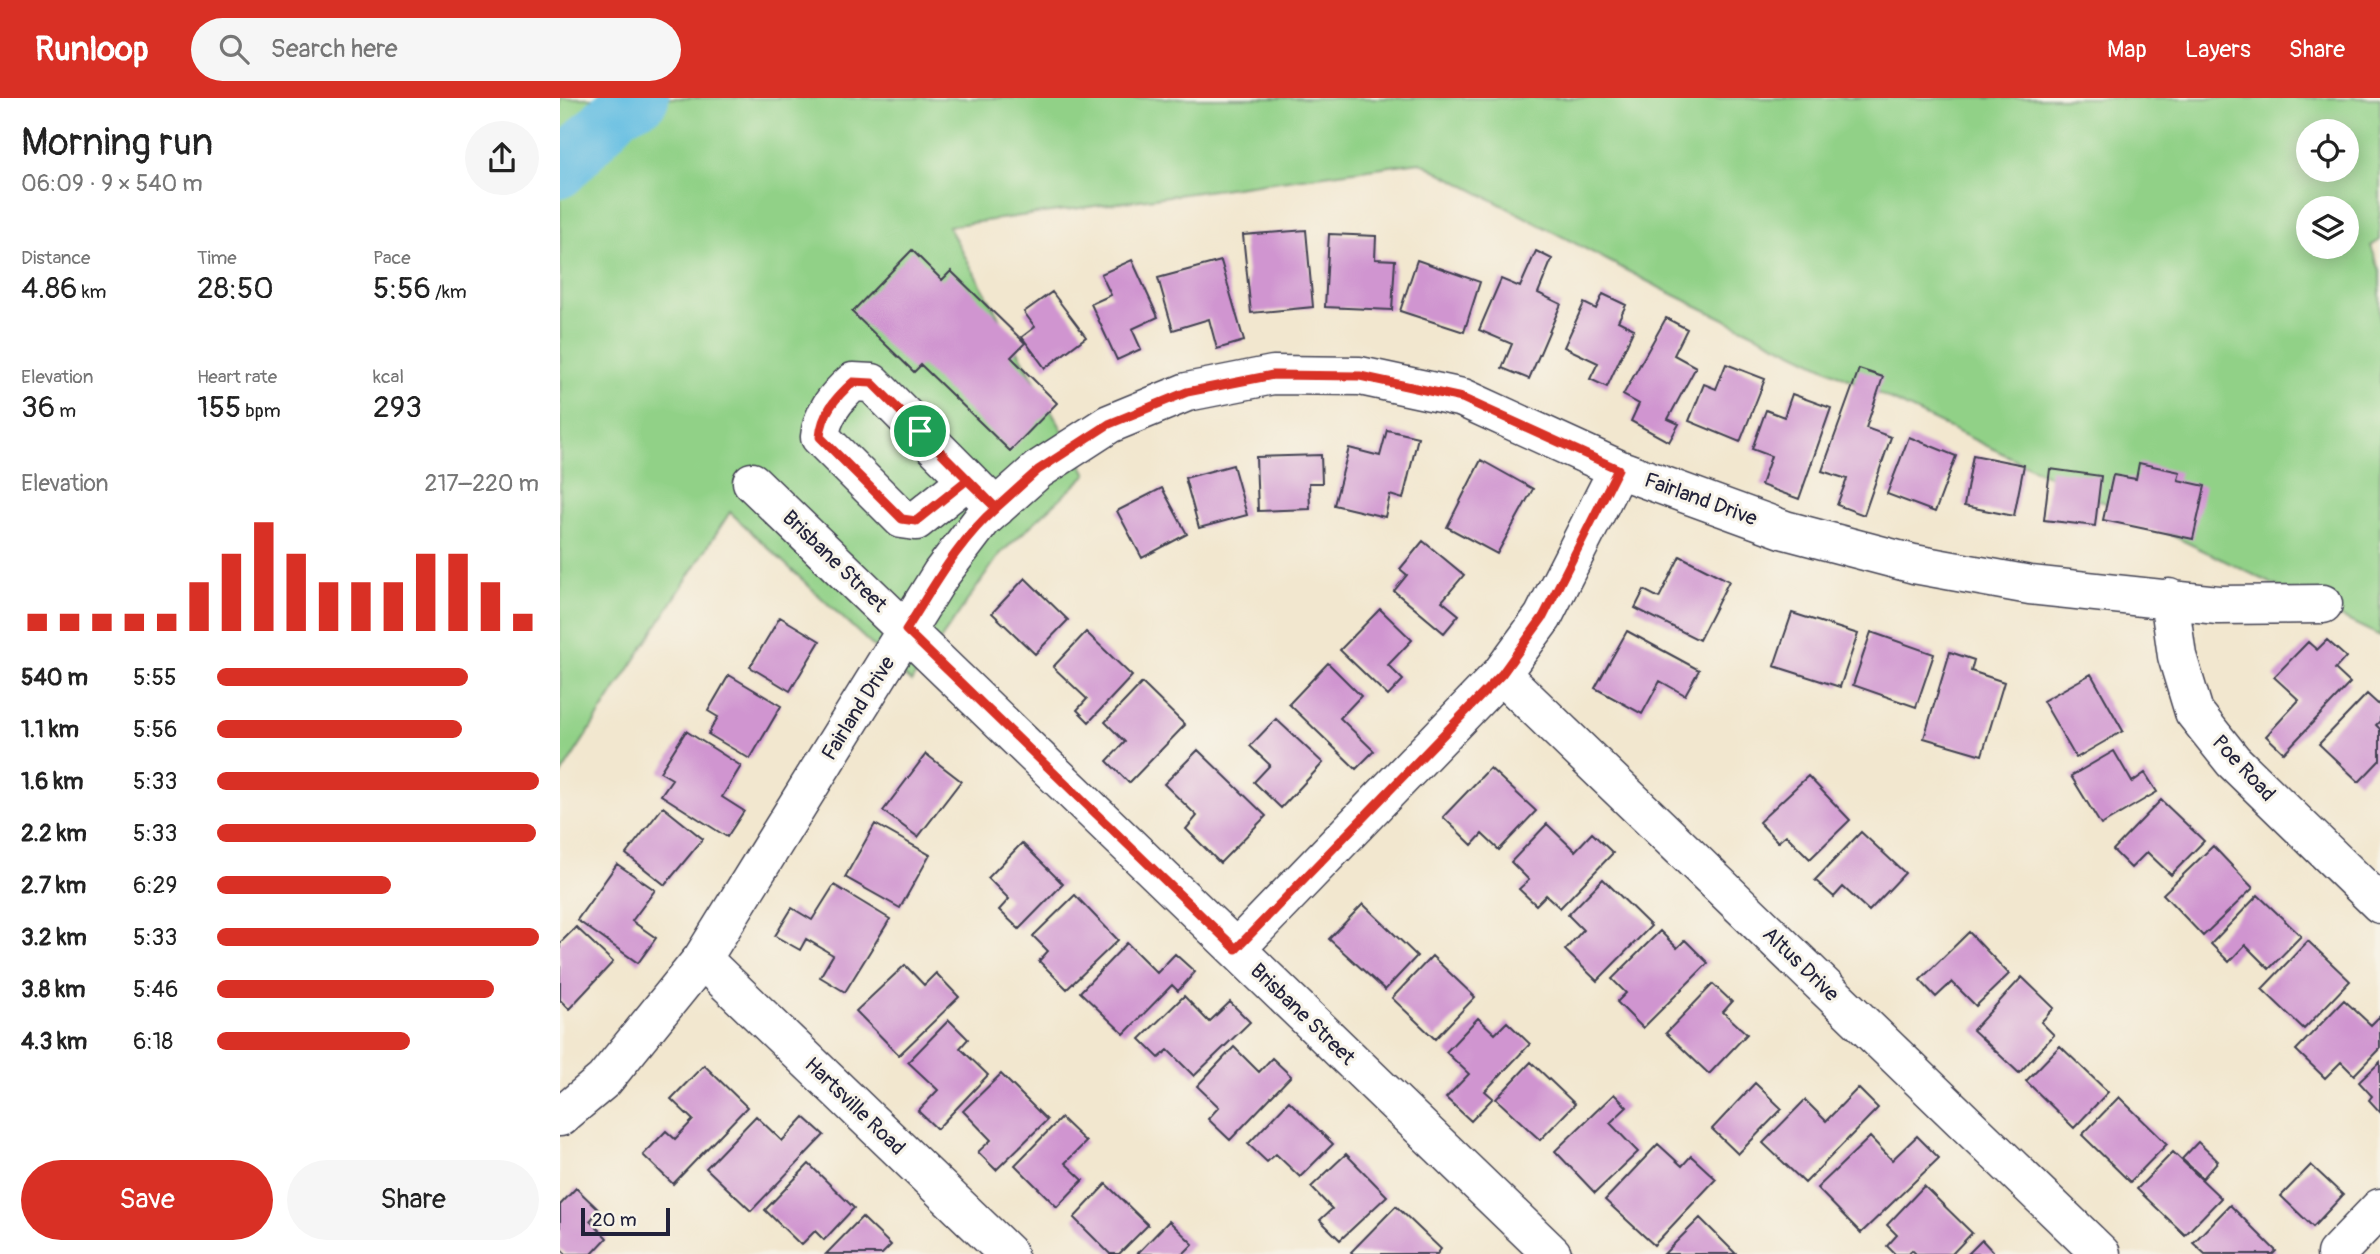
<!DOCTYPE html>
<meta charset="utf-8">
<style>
:root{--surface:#fff;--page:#f6f6f6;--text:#222;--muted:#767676;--accent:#d93025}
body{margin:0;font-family:Pangolin,sans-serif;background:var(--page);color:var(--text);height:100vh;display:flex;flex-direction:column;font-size:26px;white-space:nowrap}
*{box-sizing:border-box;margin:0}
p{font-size:23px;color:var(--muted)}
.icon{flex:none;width:38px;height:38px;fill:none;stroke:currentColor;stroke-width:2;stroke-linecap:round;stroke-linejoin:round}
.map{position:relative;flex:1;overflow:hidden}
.panel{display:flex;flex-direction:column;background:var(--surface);width:560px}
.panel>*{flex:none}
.tools{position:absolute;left:1736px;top:21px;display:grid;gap:14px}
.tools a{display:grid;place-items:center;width:63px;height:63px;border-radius:50%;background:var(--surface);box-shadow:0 4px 18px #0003;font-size:35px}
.scale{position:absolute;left:21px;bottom:18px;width:89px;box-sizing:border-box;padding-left:7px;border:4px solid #22223b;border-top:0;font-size:19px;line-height:24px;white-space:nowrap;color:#22223b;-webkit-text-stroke:5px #f7f3e8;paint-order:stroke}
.pin{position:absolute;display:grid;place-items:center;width:60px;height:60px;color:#fff;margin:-30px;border:4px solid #fff;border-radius:50%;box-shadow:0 2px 7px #0007}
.round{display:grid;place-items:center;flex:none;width:74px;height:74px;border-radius:37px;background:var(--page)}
.head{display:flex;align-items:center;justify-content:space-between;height:119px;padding:0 21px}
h1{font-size:38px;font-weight:600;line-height:52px}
.figures{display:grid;grid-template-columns:repeat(3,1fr);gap:10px;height:119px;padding:7px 21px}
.figures div{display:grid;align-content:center}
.figures b{font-size:30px;font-weight:600}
.figures small{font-size:19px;font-weight:400}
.figures p{font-size:19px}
.chart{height:196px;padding:14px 21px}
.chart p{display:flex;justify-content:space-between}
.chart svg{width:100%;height:126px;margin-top:7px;stroke:var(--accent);stroke-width:6}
.action{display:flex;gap:14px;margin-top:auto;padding:14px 21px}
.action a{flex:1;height:80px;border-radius:42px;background:var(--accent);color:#fff;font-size:28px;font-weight:600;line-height:80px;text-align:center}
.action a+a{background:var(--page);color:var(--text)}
ul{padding:0 21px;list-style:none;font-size:23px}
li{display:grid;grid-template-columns:112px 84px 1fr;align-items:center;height:52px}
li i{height:18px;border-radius:9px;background:var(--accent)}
header{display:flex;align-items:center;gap:42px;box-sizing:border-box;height:98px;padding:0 35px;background:var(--accent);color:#fff}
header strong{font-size:33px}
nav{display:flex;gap:38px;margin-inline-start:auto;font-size:24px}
.search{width:490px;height:63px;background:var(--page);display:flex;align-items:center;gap:18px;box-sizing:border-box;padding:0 24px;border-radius:38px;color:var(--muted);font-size:26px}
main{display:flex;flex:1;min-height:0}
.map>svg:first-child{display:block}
.green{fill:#91d187;stroke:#5a7a61;stroke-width:2;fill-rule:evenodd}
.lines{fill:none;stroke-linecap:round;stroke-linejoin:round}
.river{stroke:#64bee2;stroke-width:54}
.building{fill:#d095d0}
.minor-casing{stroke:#414051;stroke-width:41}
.minor{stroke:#fff;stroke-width:38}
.route-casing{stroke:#fff;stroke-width:14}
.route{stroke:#d93025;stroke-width:9}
.labels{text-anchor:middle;stroke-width:6;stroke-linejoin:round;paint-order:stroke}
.street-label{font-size:21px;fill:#22223b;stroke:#f7f3e8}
</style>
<header>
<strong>Runloop</strong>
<div class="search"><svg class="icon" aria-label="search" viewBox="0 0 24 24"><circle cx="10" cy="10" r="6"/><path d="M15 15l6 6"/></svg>Search here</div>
<nav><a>Map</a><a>Layers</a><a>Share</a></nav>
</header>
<main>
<section class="panel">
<div class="head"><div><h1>Morning run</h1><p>06:09 · 9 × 540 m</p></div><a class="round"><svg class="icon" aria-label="share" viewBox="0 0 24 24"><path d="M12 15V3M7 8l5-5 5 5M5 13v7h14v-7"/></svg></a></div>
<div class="figures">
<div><p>Distance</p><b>4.86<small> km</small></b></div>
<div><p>Time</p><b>28:50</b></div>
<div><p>Pace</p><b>5:56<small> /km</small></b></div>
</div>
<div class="figures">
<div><p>Elevation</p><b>36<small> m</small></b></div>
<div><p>Heart rate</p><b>155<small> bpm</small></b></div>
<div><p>kcal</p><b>293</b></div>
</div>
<div class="chart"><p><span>Elevation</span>217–220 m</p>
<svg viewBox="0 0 160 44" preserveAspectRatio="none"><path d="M5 44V38M15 44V38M25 44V38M35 44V38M45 44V38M55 44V27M65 44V17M75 44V6M85 44V17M95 44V27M105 44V27M115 44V27M125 44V17M135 44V17M145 44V27M155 44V38"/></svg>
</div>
<ul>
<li><b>540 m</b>5:55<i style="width:78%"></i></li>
<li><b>1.1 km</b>5:56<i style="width:76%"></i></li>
<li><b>1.6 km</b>5:33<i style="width:100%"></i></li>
<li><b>2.2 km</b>5:33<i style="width:99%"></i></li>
<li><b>2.7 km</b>6:29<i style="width:54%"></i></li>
<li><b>3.2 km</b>5:33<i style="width:100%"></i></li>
<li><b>3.8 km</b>5:46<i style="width:86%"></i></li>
<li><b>4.3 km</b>6:18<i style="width:60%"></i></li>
</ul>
<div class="action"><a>Save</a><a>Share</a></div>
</section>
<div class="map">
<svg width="1820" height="1156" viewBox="0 0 1820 1156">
<rect width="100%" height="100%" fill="#f7f3e8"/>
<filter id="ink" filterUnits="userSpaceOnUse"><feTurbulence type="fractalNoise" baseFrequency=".0143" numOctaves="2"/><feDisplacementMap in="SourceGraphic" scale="14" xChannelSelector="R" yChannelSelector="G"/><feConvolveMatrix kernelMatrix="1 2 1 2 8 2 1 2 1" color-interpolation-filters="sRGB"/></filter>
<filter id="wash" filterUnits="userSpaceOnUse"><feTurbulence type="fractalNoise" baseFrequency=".00686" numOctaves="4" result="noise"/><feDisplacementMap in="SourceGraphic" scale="28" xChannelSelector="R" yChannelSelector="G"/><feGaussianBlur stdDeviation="1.57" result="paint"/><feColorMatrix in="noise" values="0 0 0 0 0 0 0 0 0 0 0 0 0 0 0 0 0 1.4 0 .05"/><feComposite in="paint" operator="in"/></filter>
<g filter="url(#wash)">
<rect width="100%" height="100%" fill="#f2e7cf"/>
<!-- green -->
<path class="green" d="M0,0h1820v142l-9,6 9,25v365l-718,-347 -242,-127 -472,64 139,248 -87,80 -89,128 -181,-170 -170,264zM1748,33h39v39h-39zM1748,110h39v39h-39z"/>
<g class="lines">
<!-- river -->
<path class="river" d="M0,73l59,-62 23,-11"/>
</g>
<g id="blocks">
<!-- building -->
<path class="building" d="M746,132l7,77 -62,6 -8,-78z
M769,136l47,2 -1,23 20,1 -3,50 -67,-3z
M352,152l30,30 9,-9 74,72 -14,14 46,46 -47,48 -89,-86 -7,7 -62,-60z
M976,153l16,8 -14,34 23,11 -32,75 -27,-11 10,-24 -33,-14 22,-51 19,8z
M572,162l26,57 -26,12 9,20 -24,11 -26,-56 20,-9 -10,-21z
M857,162l63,22 -16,50 -64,-21z
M661,163l23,80 -27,8 -8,-30 -36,11 -15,-52z
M492,194l34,45 -41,31 -23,-31 13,-10 -11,-15z
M1043,196l23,11 -8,16 16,8 -27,58 -17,-8 8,-16 -34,-16 20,-44 12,6z
M1106,220l21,11 -13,26 22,12 -28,52 11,5 -10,18 -38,-21 8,-17 -16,-9z
M1166,266l39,15 -25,63 -51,-21 15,-37 12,5z
M1299,271l24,8 -17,51 25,9 -27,78 -27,-10 10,-26 -25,-8z
M1232,296l39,14 -32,91 -38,-14 10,-29 -19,-7 14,-39 18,7z
M827,332l31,7 -15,62 -13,-4 -5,22 -51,-12 15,-57 31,8z
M1349,339l47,19 -21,56 -48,-18z
M761,357l1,28h-13l1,26 -52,2 -2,-54z
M1413,357l51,10 -10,51 -50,-10z
M921,362l52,29 -36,65 -50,-27z
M1579,365l41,9 -2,8 27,6 -12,53 -90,-19 10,-45 23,4z
M673,367l14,50 -48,13 -14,-50z
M1490,371l51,7 -6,50 -51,-6z
M602,390l25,46 -45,24 -25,-47z
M863,443l41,34 -22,26 17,14 -15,18 -50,-42 13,-16 -7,-6z
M1120,458l49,25 -30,59 -64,-32 9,-18 15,8z
M465,480l43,42 -33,34 -43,-41z
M820,511l32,31 -24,25 15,15 -15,16 -48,-46z
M1232,515l66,21 -18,53 -66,-21z
M220,519l40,24 -30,50 -40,-24z
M1067,533l72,39 -14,25 -25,-14 -18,33 -47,-26z
M526,534l46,44 -43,46 -12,-12 10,-11 -34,-32z
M1311,534l63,22 -18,53 -63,-22z
M1767,542l19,17 -11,12 15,14 -66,70 -18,-17 33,-36 -25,-23 34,-35 9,8z
M1390,554l24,8 -3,11 33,11 -22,73 -58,-17z
M768,565l33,33 -21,22 34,33 -18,18 -67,-65z
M1531,576l32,57 -47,27 -33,-57z
M169,577l52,31 -31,53 -42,-25 10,-17 -10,-6z
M582,585l43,42 -56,58 -22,-22 18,-19 -20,-20z
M1807,596l13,12v15l-4,4 4,4v31l-21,22 -40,-38z
M716,621l47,44 -42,45 -27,-26 16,-17 -20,-19z
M126,633l55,35 -19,31 22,14 -17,26 -66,-42 11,-16 -12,-7z
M638,652l68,66 -46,47 -34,-34 11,-13 -33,-32z
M1554,653l18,31 13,-9 12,19 -56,33 -30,-49z
M366,656l35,27 -43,56 -35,-26z
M930,670l46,43 -37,39 -17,-16 -10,11 -29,-28z
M1248,678l42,44 -40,39 -24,-24 -8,7 -19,-20z
M1601,702l43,41 -33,34 -24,-23 -16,16 -18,-18z
M103,709l40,32 -38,46 -39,-31z
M315,726l55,31 -30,53 -55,-31z
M987,726l28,27 17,-18 21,20 -53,55 -14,-13 -10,10 -17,-16 10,-9 -18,-18z
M1301,734l44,41 -36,38 -26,-24 -9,10 -19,-17z
M462,745l41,41 -44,45 -20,-19 10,-11 -21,-21z
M1653,748l40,42 -50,48 -40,-42z
M57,766l38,26 -23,31 24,17 -18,25 -61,-43z
M1043,781l48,47 -54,55 -32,-31 18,-20 -15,-15z
M274,787l56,34 -45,73 -25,-15 13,-22 -27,-16 -6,11 -25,-14 17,-28 20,12z
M515,797l43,45 -51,49 -28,-28 9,-10 -15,-15z
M1698,797l43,41 -32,33 -24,-24 -16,17 -18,-18z
M803,806l54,52 -32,34 -56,-51z
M16,829l37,35 -44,47 -9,-9v-57z
M1100,833l17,17 8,-8 23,23 -65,65 -26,-26 9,-9 -14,-14z
M1409,834l40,42 -33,32 -24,-24 -16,15 -16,-17z
M1748,843l42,40 -46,48 -42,-40z
M567,845l30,30 18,-19 20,18 -17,19 -6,-6 -48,49 -44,-42z
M872,858l43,41 -40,42 -43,-41z
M345,867l19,20 12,-12 23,24 -60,58 -43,-44z
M1462,879l32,31 -13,14 13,13 -35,38 -46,-43z
M1153,886l19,18 -9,10 24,22 -38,40 -43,-41z
M624,898l25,26 21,-20 20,20 -56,54 -26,-26 -9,8 -19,-19z
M1784,902l27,25 9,-9v32l-26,27 -13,-13 -16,16 -29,-28z
M918,920l17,16 12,-12 23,22 -45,47 8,7 -22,23 -25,-23 23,-24 -23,-22z
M389,922l19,19 -8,9 28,27 -51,54 -19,-18 20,-21 -30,-28z
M1500,948l48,46 -34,36 -48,-47z
M674,949l25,25 13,-14 19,18 -61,64 -22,-21 11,-12 -22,-21z
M971,964l44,42 -35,36 -44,-41z
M1820,964v50l-11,-12 3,-4 -13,-14z
M144,967l43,42 -74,77 -30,-29 23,-24 9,8 18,-19 -22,-21z
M441,976l46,46 -51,50 -18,-18 13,-12 -28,-29z
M1195,985l27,26 -44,45 -26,-25z
M1298,990l20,20 -73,75 -42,-40 42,-43 21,21z
M1054,996l13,13 -17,16 28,29 -43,41 -40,-42z
M1559,999l48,47 -37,38 -48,-47z
M729,1003l44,43 -33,33 -24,-23 -9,8 -19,-18z
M196,1018l26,25 22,-24 20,18 -73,76 -45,-43z
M501,1020l25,24 -21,21 18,17 -26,27 -42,-42z
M1357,1038l22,22 -78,75 -44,-45 53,-51 22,23z
M1638,1044l20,19 -15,17 -21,-19z
M1098,1046l24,22 9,-10 25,23 -62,66 -49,-45z
M1613,1054l48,46 -36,37 -48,-46z
M786,1056l41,42 -47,44 -20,-20 12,-11 -21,-22z
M249,1066l45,44 -30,32 -9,-9 -14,14 -36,-35z
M1751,1067l32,30 -30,32 -32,-31z
M546,1086l42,41 -29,29h-9l-36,-36z
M1364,1088l48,47 -20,21h-36l-4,-4 -3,4h-14l-8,-8 10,-11 -10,-10z
M16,1090l23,22 -9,11 17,17 -15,16h-26l-6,-6v-43z
M1670,1107l46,46 -3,3h-68l-12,-11z
M836,1108l45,43 -4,5h-84l-2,-2z
M302,1119l29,28 -9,9h-56z
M1140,1120l36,36h-72z
M609,1123l24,23 -10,10h-46z
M1422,1142l13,14h-27z"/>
</g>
</g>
<g filter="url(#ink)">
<use href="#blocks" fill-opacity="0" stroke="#414051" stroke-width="2"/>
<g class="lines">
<!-- minor casing -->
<g class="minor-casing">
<path id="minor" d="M407,382l-51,41 -14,-2 -82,-82c2,-23 16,-40 33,-55l19,1 124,125
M192,384l800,772
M1609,500l8,58 17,56 39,49 147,143
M941,576l600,580
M676,851l265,-275 42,-57 75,-148
M142,861l306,295
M0,1019l44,-37 98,-121 239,-385 41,-54 56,-50 71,-46 78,-32 86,-17 87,1 103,22 155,71 167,61 129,34 116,21 188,20 105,-1
M1776,1156l44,-46"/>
</g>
<!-- minor -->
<use href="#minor" class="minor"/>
</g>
</g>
<g class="lines" filter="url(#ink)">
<!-- route casing -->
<g class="route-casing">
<path id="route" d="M360,333l-48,-48 -19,-1c-17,15 -31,31 -33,55l82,82 14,2 51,-41 29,28c-38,33 -63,80 -90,122l330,319 266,-275 41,-57 75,-148 -156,-71 -102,-22 -87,-1 -86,17 -78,32 -71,46 -42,38 -76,-77"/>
</g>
<!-- route -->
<use href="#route" class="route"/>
</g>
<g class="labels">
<!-- street labels -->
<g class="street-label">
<text transform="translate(1141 401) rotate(20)" y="7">Fairland Drive</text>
<text transform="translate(275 463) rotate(44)" y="7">Brisbane Street</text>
<text transform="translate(298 610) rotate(-58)" y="7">Fairland Drive</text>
<text transform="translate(1684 670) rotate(47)" y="7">Poe Road</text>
<text transform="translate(1241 866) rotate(44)" y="7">Altus Drive</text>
<text transform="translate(743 916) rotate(44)" y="7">Brisbane Street</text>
<text transform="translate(295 1008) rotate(44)" y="7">Hartsville Road</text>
</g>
</g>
</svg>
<div class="tools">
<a><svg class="icon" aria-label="locate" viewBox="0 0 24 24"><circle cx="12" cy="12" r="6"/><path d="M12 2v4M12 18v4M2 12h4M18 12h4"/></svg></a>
<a><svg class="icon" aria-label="layers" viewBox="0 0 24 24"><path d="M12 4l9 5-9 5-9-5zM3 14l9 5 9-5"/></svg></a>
</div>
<div class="scale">20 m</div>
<div class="pin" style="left:360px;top:333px;background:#1e9e55"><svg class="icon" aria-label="arrive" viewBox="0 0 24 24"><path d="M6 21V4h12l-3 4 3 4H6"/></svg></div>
</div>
</main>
